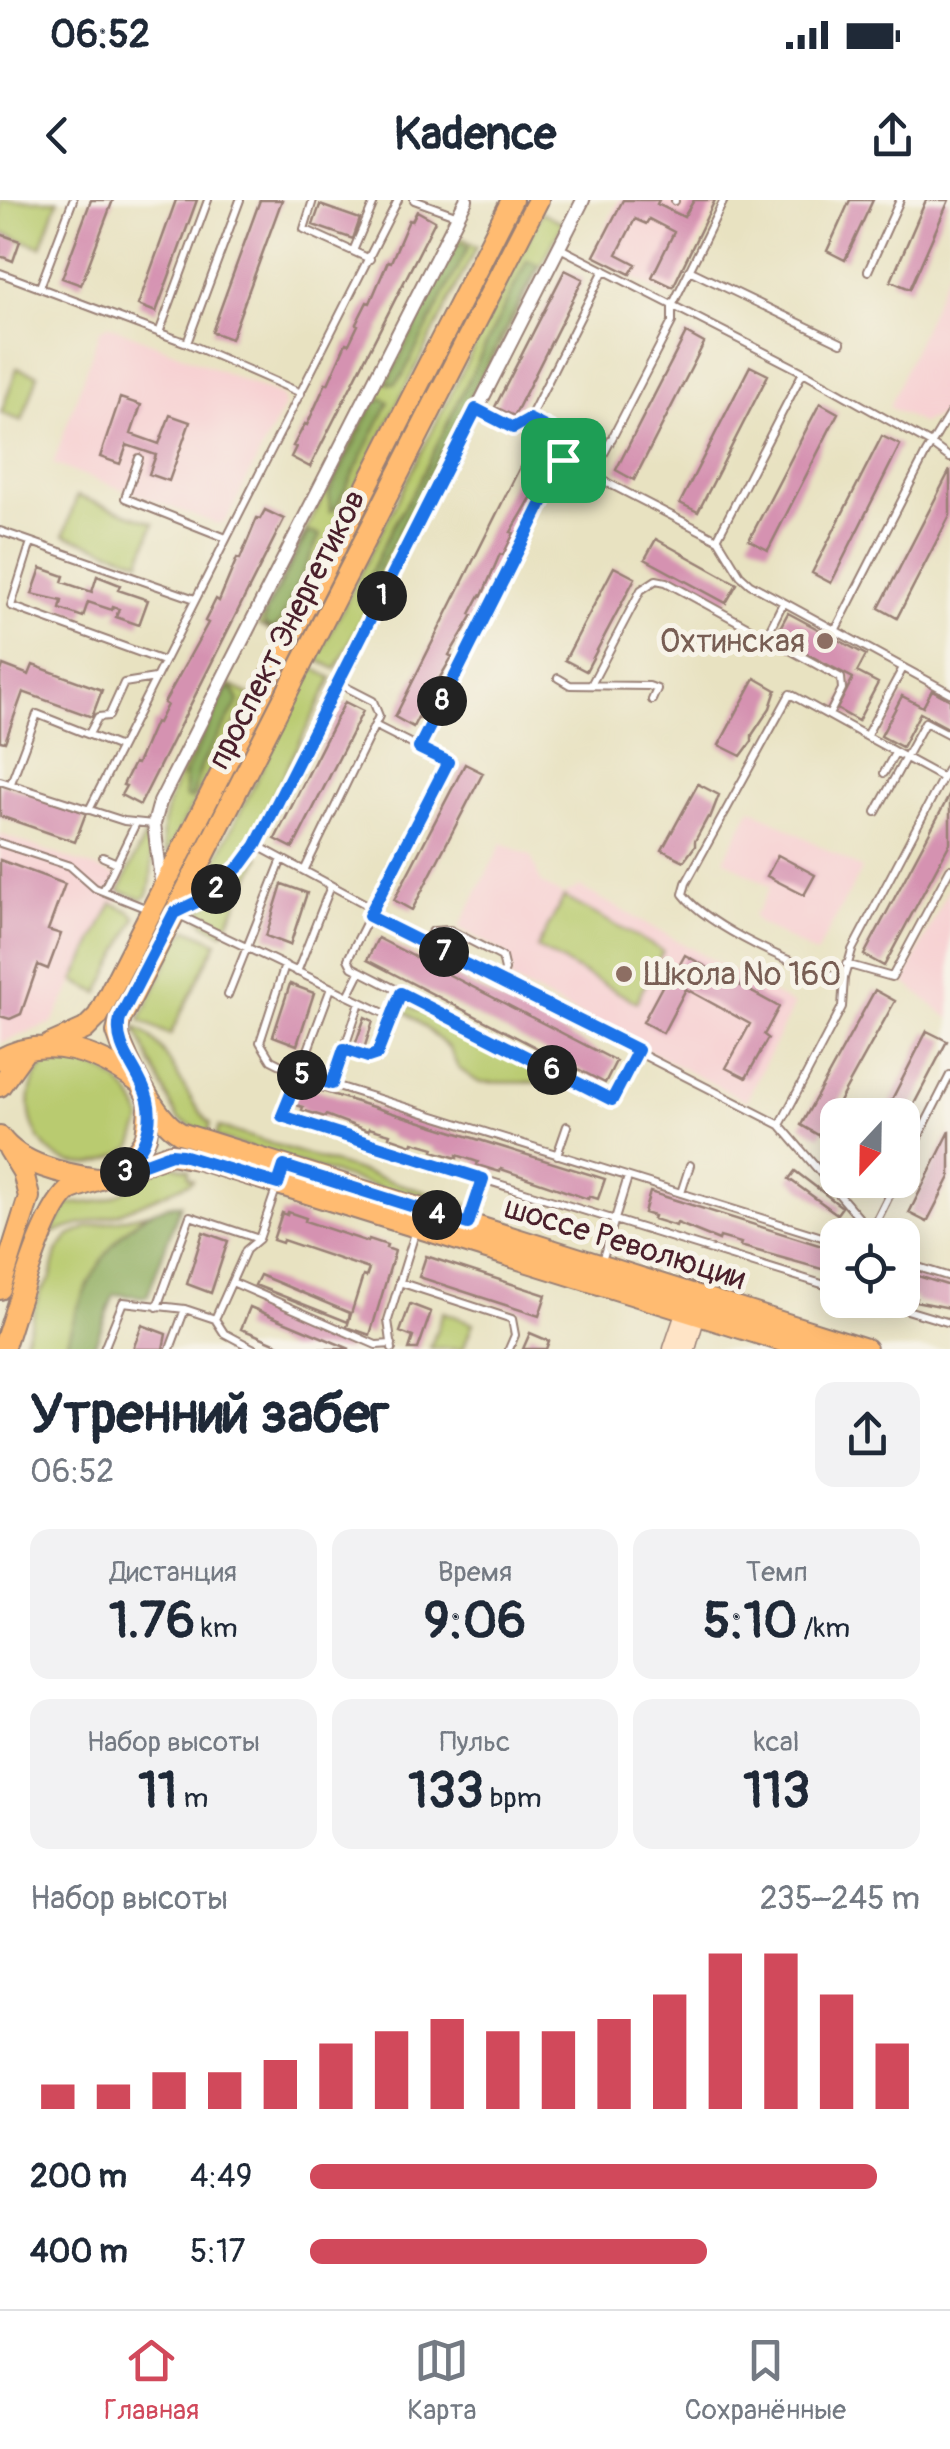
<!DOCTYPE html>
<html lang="ru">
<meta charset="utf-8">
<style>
:root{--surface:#fff;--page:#f2f2f3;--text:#1f2937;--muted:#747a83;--line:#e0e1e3;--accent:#d1495b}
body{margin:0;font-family:Pangolin,sans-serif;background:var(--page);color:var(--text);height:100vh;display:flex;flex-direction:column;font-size:38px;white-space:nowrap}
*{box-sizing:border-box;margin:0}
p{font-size:32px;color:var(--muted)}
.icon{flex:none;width:55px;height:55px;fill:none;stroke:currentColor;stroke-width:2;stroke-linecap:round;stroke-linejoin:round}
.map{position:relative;height:1149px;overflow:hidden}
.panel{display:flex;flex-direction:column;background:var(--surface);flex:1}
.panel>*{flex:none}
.needle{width:65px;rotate:202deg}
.tools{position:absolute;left:820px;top:898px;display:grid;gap:20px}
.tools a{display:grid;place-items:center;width:100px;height:100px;border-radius:20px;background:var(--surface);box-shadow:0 5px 25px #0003;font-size:50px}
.pin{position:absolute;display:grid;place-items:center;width:85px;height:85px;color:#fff;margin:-42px;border-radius:20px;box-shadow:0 5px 15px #0006}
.km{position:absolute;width:50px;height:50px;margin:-25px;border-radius:50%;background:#222;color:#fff;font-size:28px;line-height:50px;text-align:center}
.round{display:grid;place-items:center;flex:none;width:105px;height:105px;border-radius:20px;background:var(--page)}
.head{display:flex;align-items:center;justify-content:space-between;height:170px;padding:0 30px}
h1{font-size:55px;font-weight:800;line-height:75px}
.figures{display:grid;grid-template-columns:repeat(3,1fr);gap:15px;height:170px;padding:10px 30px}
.figures div{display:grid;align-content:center;border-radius:20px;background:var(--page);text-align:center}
.figures b{font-size:50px;font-weight:800}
.figures small{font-size:28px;font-weight:400}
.figures p{font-size:28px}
.chart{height:280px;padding:20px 30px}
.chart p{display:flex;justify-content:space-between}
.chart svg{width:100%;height:180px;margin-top:10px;stroke:var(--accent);stroke-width:6}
ul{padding:0 30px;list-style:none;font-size:32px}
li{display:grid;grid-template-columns:160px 120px 1fr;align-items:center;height:75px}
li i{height:25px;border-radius:12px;background:var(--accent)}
.status{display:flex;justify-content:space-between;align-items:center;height:70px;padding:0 50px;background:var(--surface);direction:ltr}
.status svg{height:28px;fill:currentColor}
header{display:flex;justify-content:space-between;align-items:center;height:130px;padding:0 30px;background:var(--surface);font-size:45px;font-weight:800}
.tabs{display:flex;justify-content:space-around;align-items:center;height:140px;border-top:2px solid var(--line);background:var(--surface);font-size:28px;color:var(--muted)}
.tabs a{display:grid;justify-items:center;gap:5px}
.tabs .active{color:var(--accent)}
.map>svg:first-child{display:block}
.built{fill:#f7cfd1}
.green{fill:#b9cb6f;stroke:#82754d;stroke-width:2.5}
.forest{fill:#92af62;stroke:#6e6746;stroke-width:2.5}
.building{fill:#d592b1}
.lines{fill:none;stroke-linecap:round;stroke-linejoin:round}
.lane-casing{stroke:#998076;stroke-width:10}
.street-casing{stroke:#998076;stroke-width:16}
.secondary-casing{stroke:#998076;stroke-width:21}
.primary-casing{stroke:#998076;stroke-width:24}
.lane{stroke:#fff;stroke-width:6}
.street{stroke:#fff;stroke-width:12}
.secondary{stroke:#ffe4c6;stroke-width:18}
.primary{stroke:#ffbb71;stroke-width:20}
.route-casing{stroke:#fff;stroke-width:20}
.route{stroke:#1a73e8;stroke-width:12}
.education-dot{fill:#8d6e63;stroke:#f7f3e8;stroke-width:4}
.labels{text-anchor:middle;stroke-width:10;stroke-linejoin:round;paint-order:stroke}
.street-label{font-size:32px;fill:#4a1f2b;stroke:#f7f3e8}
.education-label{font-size:32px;fill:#785e54;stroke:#f7f3e8;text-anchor:end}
</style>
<div class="status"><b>06:52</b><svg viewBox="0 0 49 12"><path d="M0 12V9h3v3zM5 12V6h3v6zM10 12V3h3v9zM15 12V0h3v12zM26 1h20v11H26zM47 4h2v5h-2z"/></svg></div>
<header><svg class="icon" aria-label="back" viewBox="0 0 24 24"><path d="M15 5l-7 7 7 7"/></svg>Kadence<svg class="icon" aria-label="share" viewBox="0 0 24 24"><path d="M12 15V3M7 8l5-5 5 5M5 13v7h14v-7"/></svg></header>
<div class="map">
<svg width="950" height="1149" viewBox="0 0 950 1149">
<rect width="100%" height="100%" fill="#f7f3e8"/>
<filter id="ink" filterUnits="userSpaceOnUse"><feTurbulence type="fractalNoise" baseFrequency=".01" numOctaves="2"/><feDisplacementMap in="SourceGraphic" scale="20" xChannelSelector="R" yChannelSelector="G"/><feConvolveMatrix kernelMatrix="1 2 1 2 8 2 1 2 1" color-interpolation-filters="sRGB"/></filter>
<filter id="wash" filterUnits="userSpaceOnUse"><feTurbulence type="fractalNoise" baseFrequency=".0048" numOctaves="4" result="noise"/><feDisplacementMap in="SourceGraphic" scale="40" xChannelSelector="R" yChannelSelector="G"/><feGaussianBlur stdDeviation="2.25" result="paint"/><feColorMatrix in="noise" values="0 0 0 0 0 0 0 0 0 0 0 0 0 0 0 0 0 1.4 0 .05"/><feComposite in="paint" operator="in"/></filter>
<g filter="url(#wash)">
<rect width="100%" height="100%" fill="#e8e2c1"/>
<!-- built -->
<path class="built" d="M619,0h101l-48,97 -81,-40z
M950,66v135l-6,14 -23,8 -32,-16z
M108,125l174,71 2,10 -58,115 -9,3 -164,-60 47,-134z
M751,608l111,61 -46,85 -59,-32 -4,-8 5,-3 12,-24 -46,-28z
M0,634l129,46 -77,143 -52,20z
M502,643l29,13 10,27 22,12 17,-8 214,118 -48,96 -237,-122 3,-9 -6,-16 -47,-26z
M950,685v134l-46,-37z"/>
<!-- green -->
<path class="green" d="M0,0h58l-17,47 -41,-15z
M542,12l21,11 -227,446 -19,-9z
M456,35l21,11 -197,390 -22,-11z
M17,168l21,7 -16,46 -21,-8z
M77,296l77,27 -14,38 -76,-26z
M313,468l19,10 -83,166 -14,17 -35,30z
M228,484l22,11 -83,159c-22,-36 43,-134 61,-170z
M145,636c9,17 8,41 3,59l-6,4 -23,-8z
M257,655l3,2 -37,76 -18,-9 -9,-9z
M564,697l99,54 -27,51 -99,-54z
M112,703l19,9 5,6 -37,75 -25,-12z
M188,729l29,13 -47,93 -30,-15 38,-80z
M406,804l153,79 -81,-1 -20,-14 -9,-20 -45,-38z
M134,826c39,19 46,69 77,98l-4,10 -29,-15z
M56,859c41,3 74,21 86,61l-10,27c-96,63 -132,-67 -76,-88z
M219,927l251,79 -5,8 -250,-77z
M173,965l16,5 -1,7 5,2 -2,3 -73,32 -67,19 17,-29c14,-2 28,0 41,-5 23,-8 40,-31 64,-34z
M148,1013c-39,24 -73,92 -83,136h-43l18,-57 10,-12 7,-28 12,-16 19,-9z
M443,1112l30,11 -10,26h-33z"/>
<!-- forest -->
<path class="forest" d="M458,41l11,5 -66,129 -8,9 -8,-1z
M527,60l12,5 -178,339 -3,-5 36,-75 25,-42z
M382,198l7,4 -53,106 -6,4 -1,-19 45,-89z
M308,332l12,3 -39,86 -7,8 -10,-3 2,-15z
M227,489h6l6,12 -37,63 -10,34h-6l-2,-22z
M181,1004l-34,93 -33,-3 -21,55h-28c13,-55 52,-141 116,-145z"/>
<g id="blocks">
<!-- building -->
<path class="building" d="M91,0h22l-32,85 -19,-7z
M176,0h21l-41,112 -18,-7z
M260,0h22l-51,139 -19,-7z
M623,0h36l-2,4 27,13 10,-17h21l-42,87 -21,-10 22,-45 -25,-13 -3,5 -11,-5 -18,35 19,10 -6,10 -36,-18z
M850,0h23l-28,60 -18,-9z
M926,0h23l-39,89 -19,-8z
M320,5l40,14 -7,20 -40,-14z
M417,11l18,10 -125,246 -19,-10 5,-10 -3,-1 12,-22 2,1 19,-42 2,1 18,-41 3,1 9,-19 -2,-1 11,-22 3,1 18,-42 3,1 18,-42 3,1z
M0,34l20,7 -7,20 -13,-5z
M565,70l18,9 -69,137 -19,-9z
M686,133l18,10 -70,137 -18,-10z
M750,166l18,9 -70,137 -18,-9z
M120,198l21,7 -10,29 28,10 11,-29 20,7 -21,59 -20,-7 7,-19 -29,-10 -7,19 -20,-7z
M820,203l18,10 -70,137 -19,-10z
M538,231l19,10 -5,9 3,1 -24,40 3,2 -23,39 3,1 -11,22 -3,-1 -18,42 -2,-1 -10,19 3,1 -24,40 3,2 -23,39 3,1 -11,22 -3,-2 -5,10 -18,-10z
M882,236l18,9 -69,138 -19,-10z
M950,270v45l-53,103 -18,-10z
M265,310l19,9 -144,286 -19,-10 5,-9 -3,-1 11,-22 3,1 18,-42 3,1 9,-18 -3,-2 44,-80 -3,-2 11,-22 3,2 18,-43 3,1 17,-41 3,1z
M656,339l81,45 -11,19 -81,-44z
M614,367l21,11 -49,93 -21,-11z
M41,368l23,8 -2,6 30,10 5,-16 23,9 -2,5 30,10 -9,25 -23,-8 3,-8 -6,-2 -1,3 -24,-8 -5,15 -23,-8 2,-8 -30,-7z
M788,413l78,42 -9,17 21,11 -20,38 -21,-12 16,-31 -78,-41z
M3,465l26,10 4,-10 69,25 -10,27 -69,-25 -18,50 -5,-1v-66z
M755,478l21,12 -6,18 -18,27v6l-11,15 -22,-11z
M932,490l18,10v29l-30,-16 -18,34 -21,-11 21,-40 21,11z
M345,502l18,9 -70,137 -18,-9z
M465,564l18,9 -71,137 -18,-10z
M0,583l86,30 -11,29 -75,-26z
M698,584l21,11 -9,23 -2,-1 -13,24v5l-11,15 -22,-11z
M950,594v49l-66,123 -20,-11z
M778,655l37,20 -11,20 -37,-19z
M0,660l65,24 -17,46 13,4 -13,35 -10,-4 -17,49 -11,5 -10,-3z
M282,684l25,9 -17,52 -24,-9z
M378,738l238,123 -11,22 -238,-123z
M685,755l94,52 -15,28 4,3 -22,40 -20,-10 24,-44 -64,-35 -23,44 -20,-11 22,-41 4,3z
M290,784l24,9 -17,52 -24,-9z
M875,790l20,11 -75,135 -19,-11z
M365,817l8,4 -9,28 -9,-4z
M927,831l20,10 -45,86v-12h-18z
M299,884l306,95 -7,20 -9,-3 -1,3 -87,-30 -1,3 -23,-7 1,-3 -21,-7v3l-24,-7 1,-3 -21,-6 -1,3 -23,-8 1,-3 -21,-6 -1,3 -42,-16 -1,2 -23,-7 1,-3 -10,-3z
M950,931v46l-23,45 -18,-9z
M795,971l47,36 -5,7 -48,-35z
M650,992l188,59v25l-10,-2 1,-3 -89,-25 1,-3 -21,-6 -1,3 -42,-17 -1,3 -23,-7 1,-3 -10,-3z
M288,1012l18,6 -1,3 63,21 1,-3 18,6 -1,3 9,3 -25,84 -23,-8 16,-51 3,1 3,-8 -86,-29 -1,3 -9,-3 9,-27 5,2z
M203,1032l25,9 -17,52 -24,-9z
M426,1056l120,39 -7,21 -120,-39z
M902,1071l48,15v22l-35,-7 1,-3 -14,-4z
M260,1075l90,38 -2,9 -93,-37z
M410,1104l21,8 -13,37h-9l4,-12 -13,-5z
M250,1107l100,42h-62l-34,-15 -13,-5z
M142,1125l24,9 -3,15h-30z
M530,1133l19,8 -3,8h-23z"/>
</g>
</g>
<g filter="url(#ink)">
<use href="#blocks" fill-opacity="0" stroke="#998076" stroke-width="2.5"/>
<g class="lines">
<!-- lane casing -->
<g class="lane-casing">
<path id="lane" d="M313,0l-9,29 66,30
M414,0l44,16
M675,1v-1
M560,48l243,124 128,72 19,14
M353,51l22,-51
M689,70l152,73
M868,71l32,-71
M0,73l187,70 114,50
M40,87l33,-87
M159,133l49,-133
M187,143l53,-143
M529,219l75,-149
M139,258l-14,40 101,40
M563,260l154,79 86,-167
M593,275l79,-153v-16l52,-106
M0,331l195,68
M718,339l22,36 10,9 200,109
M31,342l-20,64 152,55
M835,431l91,-178 24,-40
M766,437l17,-34
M903,468l-37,68 77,42
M558,478l12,7 79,1 8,3 -5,11
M591,485l50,-95 15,-10 10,2 175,96 1,11 -13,26
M376,526l71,36 -99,197 4,8 260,133 25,-50
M89,534l9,-17 11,-1 15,-33 31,-5
M419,548l154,-307 -44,-22 -16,9 -36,-18
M884,573l11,-20
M0,581l124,40 29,3
M11,583l26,-69 83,33
M89,610l309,-610
M876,612l49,-90 25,13
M0,643l70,23 25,22 55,22
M256,645l117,63
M103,657l14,6
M304,671l75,-155 -6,-15 -35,-18
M103,691l33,-68
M179,715l211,101
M369,715l411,210 91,107 -1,3
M424,742l9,-11 17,-1 52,27 3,13 -5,10
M846,764l46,13 58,-108
M285,765l-25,77 11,18 28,14 -17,43 556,172
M297,772l34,-86
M844,778c-40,-6 -137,-52 -161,-84l3,-11 104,-189 76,42
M331,788l-32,86 539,168
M228,795l54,-136
M348,796l12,-24
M344,849l24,8 9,-4 24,-60
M332,885l28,-83
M780,925l62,-118 2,-29 8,-28 98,-186
M557,955l10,-29
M902,969l48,-94
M681,993l9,-28
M470,1021l13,-42
M871,1032l26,-52
M602,1061l26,-84
M902,1062l48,15
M232,1082l144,63 16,-1
M399,1082l113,37 3,16 -6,14
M874,1100l76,23
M157,1107l33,-91 69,23
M215,1119l31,-69 13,-11 18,-53
M104,1149l19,-47 62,7
M170,1149l15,-40 30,10 9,14 30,16
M392,1149l-4,-29 28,-90"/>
</g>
<!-- street casing -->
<g class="street-casing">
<path id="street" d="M162,688l-8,-64 6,-22 306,-602
M178,711c32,-16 56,-36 78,-66l327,-645"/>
</g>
<!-- secondary casing -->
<g class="secondary-casing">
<path id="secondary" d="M673,1149l13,-38 8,-10
M686,1149l12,-42"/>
</g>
<!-- primary casing -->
<g class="primary-casing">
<path id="primary" d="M538,0l-417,818 -4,14c10,29 37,86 63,101l686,216
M49,845l36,-16 13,-13 414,-816
M0,859c47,-25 98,-7 138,23
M0,886l25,-35
M0,937c20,28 64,37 97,42
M123,972l23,-35 4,-37
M0,1089l29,-92 -6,-25 -14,-23
M3,1149c12,-34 41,-144 68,-160l100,-35 30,6 607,189"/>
</g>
<!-- lane -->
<use href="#lane" class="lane"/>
<!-- street -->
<use href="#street" class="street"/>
<!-- secondary -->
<use href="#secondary" class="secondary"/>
<!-- primary -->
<use href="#primary" class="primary"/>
</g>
</g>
<g class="lines" filter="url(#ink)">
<!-- route casing -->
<g class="route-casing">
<path id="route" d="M476,209l37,19 16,-9 44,22 -154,307 29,14 -79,154 269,134 -26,50 -211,-107 -24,61 -9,3 -24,-8 -12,35 -33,-10 -17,42 201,63 -15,45 -184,-58 -6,18 -96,-29 -11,-1 -49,18c8,-10 19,-21 23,-33 21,-56 -35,-77 -25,-121l54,-105 33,-16 35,-33 14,-19z"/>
</g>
<!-- route -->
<use href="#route" class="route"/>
</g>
<!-- markers -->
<g class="education-dot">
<circle cx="825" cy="441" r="10"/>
<circle cx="624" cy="774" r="10"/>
</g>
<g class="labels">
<!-- street labels -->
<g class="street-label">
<text transform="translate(286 429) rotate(-63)" y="11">проспект Энергетиков</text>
<text transform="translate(625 1042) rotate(17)" y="11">шоссе Революции</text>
</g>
<!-- education labels -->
<g class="education-label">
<text x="805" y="452">Охтинская</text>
<text x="644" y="785" text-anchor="start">Школа № 160</text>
</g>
</g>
</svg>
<div class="tools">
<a><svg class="needle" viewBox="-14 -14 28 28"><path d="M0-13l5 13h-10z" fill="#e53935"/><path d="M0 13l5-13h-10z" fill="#747a83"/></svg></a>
<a><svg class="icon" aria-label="locate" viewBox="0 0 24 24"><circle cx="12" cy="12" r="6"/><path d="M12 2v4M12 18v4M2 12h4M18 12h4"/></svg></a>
</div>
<div class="pin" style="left:563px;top:260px;background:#1e9e55"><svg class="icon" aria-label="arrive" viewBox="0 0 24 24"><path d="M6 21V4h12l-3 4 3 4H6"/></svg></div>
<b class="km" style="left:382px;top:396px">1</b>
<b class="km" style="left:216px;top:689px">2</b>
<b class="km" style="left:125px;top:972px">3</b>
<b class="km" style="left:437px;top:1015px">4</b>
<b class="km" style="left:302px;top:875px">5</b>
<b class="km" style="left:552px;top:870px">6</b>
<b class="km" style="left:444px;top:752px">7</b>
<b class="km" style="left:442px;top:501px">8</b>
</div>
<section class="panel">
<div class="head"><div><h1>Утренний забег</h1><p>06:52</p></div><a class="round"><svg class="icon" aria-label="share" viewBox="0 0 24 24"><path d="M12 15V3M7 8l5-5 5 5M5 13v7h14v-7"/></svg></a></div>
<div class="figures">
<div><p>Дистанция</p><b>1.76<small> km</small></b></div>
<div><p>Время</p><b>9:06</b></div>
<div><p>Темп</p><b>5:10<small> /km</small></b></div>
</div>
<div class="figures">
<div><p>Набор высоты</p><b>11<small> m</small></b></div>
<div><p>Пульс</p><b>133<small> bpm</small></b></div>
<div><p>kcal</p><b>113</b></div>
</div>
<div class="chart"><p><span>Набор высоты</span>235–245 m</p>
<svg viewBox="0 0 160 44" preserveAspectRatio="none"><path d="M5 44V38M15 44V38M25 44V35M35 44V35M45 44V32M55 44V28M65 44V25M75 44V22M85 44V25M95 44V25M105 44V22M115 44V16M125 44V6M135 44V6M145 44V16M155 44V28"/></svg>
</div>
<ul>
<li><b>200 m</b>4:49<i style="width:93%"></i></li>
<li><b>400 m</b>5:17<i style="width:65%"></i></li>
</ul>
</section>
<nav class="tabs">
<a class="active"><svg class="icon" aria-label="home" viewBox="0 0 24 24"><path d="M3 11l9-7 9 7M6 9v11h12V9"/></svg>Главная</a>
<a><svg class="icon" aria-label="map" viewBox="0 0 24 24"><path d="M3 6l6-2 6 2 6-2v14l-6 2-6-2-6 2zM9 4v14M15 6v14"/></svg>Карта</a>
<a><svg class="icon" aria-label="saved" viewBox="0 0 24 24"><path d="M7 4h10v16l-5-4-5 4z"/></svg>Сохранённые</a>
</nav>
